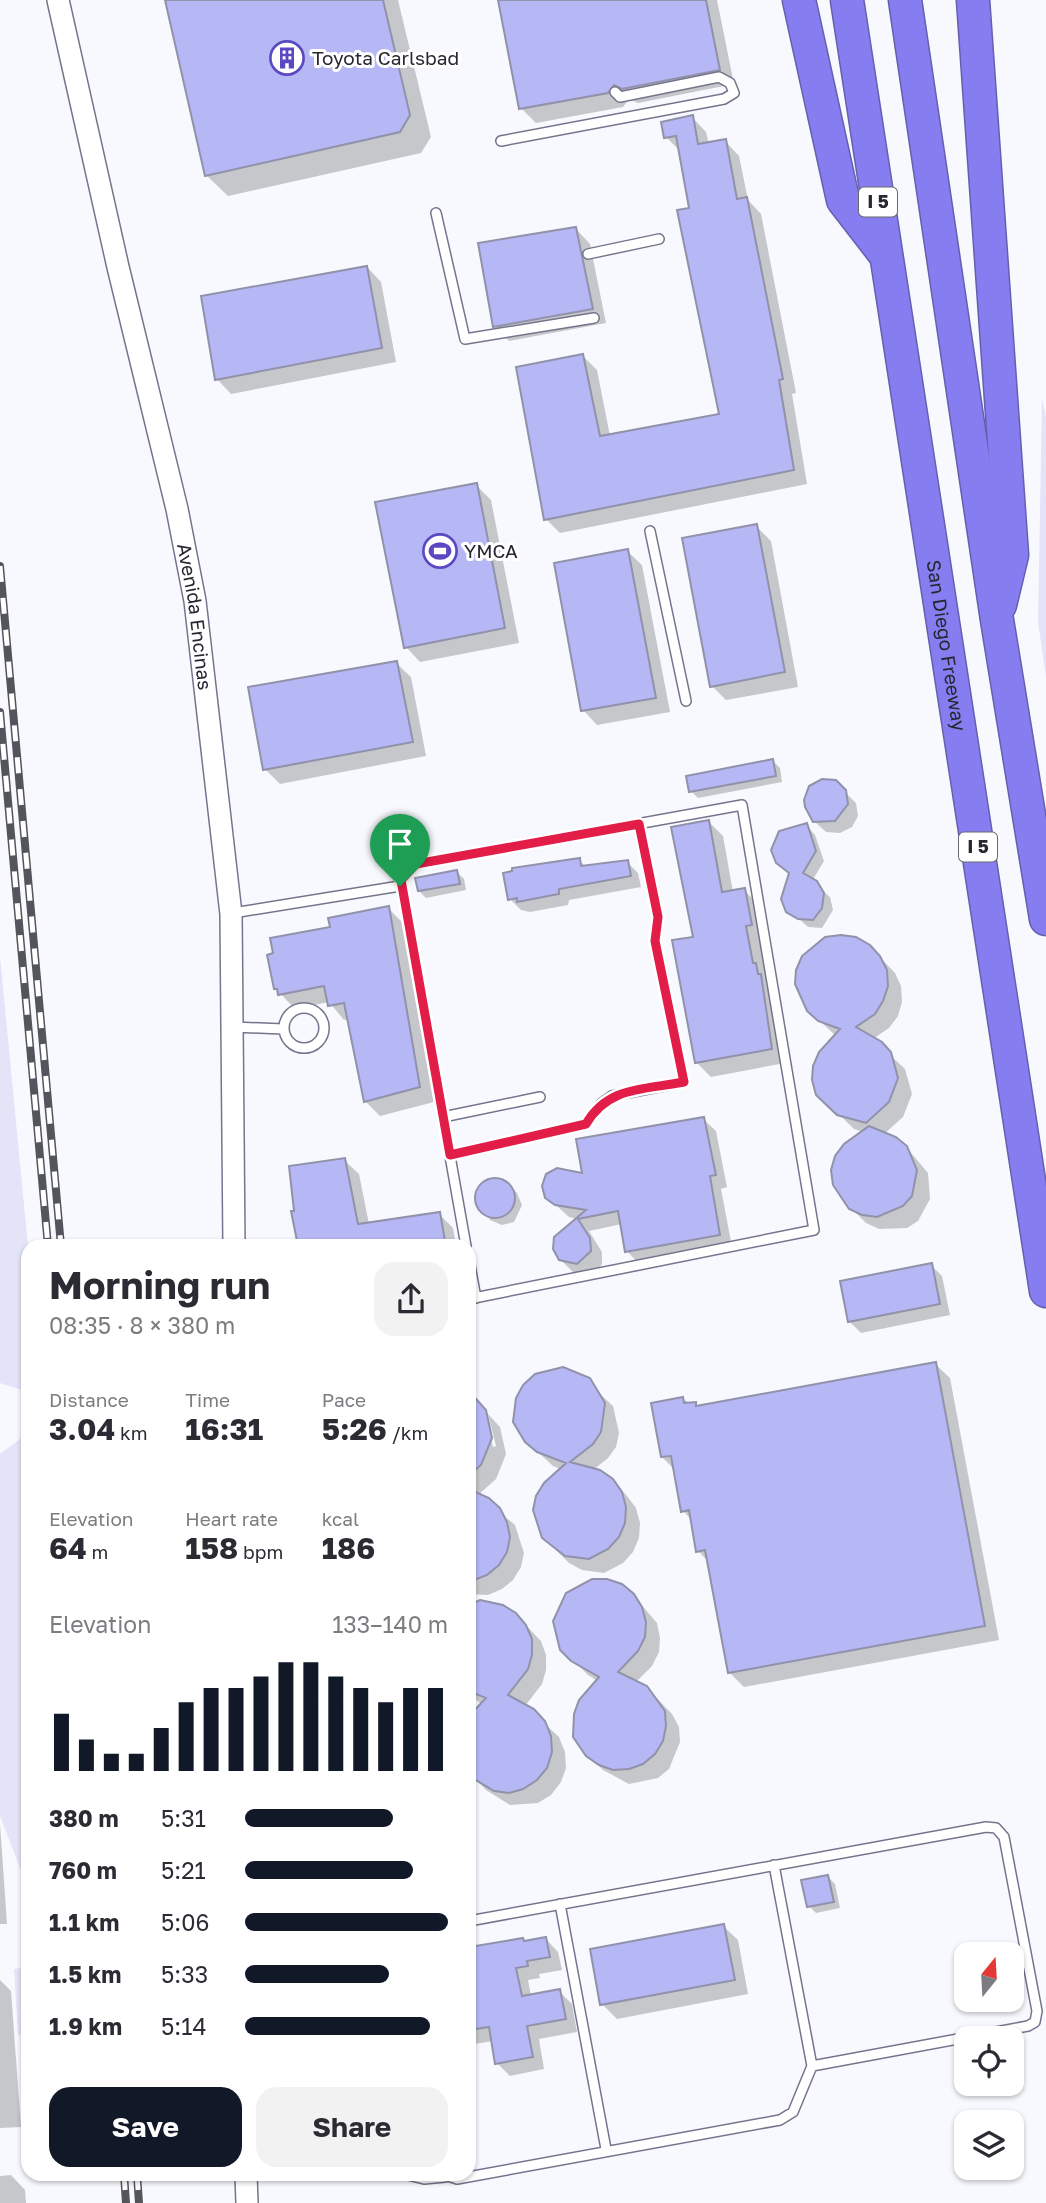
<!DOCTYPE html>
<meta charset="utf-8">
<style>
:root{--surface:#fff;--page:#f2f2f3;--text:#2b2b33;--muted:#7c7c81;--accent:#111827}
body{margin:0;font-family:"Golos Text",sans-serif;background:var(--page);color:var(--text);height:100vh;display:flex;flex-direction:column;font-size:26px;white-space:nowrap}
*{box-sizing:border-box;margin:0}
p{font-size:23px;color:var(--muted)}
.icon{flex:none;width:38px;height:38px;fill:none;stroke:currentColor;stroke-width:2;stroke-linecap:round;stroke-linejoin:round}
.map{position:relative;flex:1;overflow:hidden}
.sheet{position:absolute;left:21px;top:1239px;width:455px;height:942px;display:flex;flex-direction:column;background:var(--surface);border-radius:21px;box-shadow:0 2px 5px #0004}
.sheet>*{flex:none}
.needle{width:46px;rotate:18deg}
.buttons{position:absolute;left:954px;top:1942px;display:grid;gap:14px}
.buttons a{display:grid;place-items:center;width:70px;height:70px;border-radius:14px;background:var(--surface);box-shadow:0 2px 5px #0004;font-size:35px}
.pin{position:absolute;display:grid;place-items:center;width:60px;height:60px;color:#fff;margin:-72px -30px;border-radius:50% 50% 50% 0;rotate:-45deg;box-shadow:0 0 7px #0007}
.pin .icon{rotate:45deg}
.round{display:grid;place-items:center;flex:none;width:74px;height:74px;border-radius:21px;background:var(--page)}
.headline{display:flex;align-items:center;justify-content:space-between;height:119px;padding:0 28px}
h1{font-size:38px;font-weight:700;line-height:52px}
.metrics{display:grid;grid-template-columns:repeat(3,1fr);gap:10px;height:119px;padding:7px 28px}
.metrics div{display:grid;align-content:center}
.metrics b{font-size:30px;font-weight:700}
.metrics small{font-size:19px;font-weight:400}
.metrics p{font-size:19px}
.chart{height:196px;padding:14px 28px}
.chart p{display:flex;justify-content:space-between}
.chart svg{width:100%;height:126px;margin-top:7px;stroke:var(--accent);stroke-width:6}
.cta{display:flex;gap:14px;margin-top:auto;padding:14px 28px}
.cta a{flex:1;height:80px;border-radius:21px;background:var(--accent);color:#fff;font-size:28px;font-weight:700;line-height:80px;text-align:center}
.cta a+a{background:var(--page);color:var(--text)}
ul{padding:0 28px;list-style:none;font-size:23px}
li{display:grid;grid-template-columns:112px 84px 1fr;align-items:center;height:52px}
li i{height:18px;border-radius:9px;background:var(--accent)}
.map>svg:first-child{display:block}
.green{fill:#e4e4f8}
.shadow{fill:#0003}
.building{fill:#b6b7f5;stroke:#9192aa;stroke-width:2}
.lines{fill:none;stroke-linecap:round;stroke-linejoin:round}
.service-casing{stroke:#74758c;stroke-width:12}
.tertiary-casing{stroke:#74758c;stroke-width:24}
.motorway-casing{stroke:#6560ad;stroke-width:35}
.service{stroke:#fff;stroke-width:9}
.tertiary{stroke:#fff;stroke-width:21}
.motorway{stroke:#867ef0;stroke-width:32}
.rail-casing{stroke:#54545d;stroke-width:8}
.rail{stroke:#fff;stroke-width:5;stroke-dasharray:16;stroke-linecap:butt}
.route-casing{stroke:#fff;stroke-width:14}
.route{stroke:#e11d48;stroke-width:9}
.labels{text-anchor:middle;stroke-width:6;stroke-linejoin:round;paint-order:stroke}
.shield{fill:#fff;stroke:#68686f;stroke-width:2}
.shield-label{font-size:18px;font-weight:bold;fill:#272731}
.poi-label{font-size:19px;fill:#272731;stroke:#fff;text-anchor:start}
.street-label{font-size:19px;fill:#272731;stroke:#fff}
</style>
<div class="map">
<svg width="1046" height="2203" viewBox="0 0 1046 2203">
<rect width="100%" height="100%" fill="#f8f9fe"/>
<!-- green -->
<path class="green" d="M1042,398l4,19v260l-8,-55z
M0,956l28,290v146l-28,-9z
M28,1433v456l-28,-73v-362z
M28,1967v68h-10l-4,-66z"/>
<!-- shadow -->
<path class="shadow" d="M167,0h231l33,137 -10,16 -193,43 -22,-21z
M500,0h217l17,84 -96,19 -9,-4 -6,8 -87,16 -15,-15z
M692,117l14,15 3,12 16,-3 14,15 9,44 13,14 35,179 -4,1 15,90 -247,49 -14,-14 37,-163 14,14 13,66 111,-20 -40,-264 -15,-15z
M576,229l14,15 16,79 -97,18 -14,-15z
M367,267l14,15 15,80 -165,32 -14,-15z
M476,485l15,15 28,143 -99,19 -14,-15z
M756,526l15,15 27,146 -72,13 -14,-14z
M627,551l15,14 28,147 -73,13 -14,-15z
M396,663l15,14 15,79 -146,28 -15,-15z
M773,761l7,7 2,14 -84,16 -7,-7z
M845,792l11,11 2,13 -6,11 -12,6 -14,-1 -12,-11z
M709,822l14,14 10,56 11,-2 14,14 7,35 -5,1 25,123 -74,14 -14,-14 -2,-125z
M806,825l9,10 9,26 -12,20 18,16 3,13 -11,18 -14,-1 -24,-22 -1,-13 7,-18 -12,-12z
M579,860l7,7 41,-5 11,11 3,14 -72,13 -1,5 -38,7 -9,-2 -11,-11z
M457,872l7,7 2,11 -40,8 -7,-7z
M388,908l15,15 31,179 -54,14 -15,-15 -16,-82 -5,1 -15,-18 -34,7 -20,-21 57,-59z
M826,939l43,7 26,27 6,13 1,16 -4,14 -9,12 -16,11 32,30 7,25 -9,23 -19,17 22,13 22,26 2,26 -12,22 -11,7 -28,1 -13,-6 -26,-26 -6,-13 30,-52 -10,-3 -36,-35 18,-58 -28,-26 -7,-12 -3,-28 16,-24z
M703,1119l13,12 11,56 -6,2 11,58 -93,17 -12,-13 -5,-27 -33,7 13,21v12l-7,10 -11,2 -11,-4 -13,-13 18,-40 -9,-2 -22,-20 38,-22z
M344,1160l15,14 10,50 70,-10 14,14 3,18h-160v-5z
M492,1180l18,6 7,7 5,12 -8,17 -12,3 -12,-5 -13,-19 5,-16z
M931,1265l11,11 8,39 -89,18 -11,-11z
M935,1364l15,14 49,262 -255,47 -15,-15 -20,-110 -11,-11 -6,-31 -9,-9 -8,-41 -13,-13 21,-58 16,9z
M563,1369l13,3 37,34 6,27 -3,14 -8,11 -15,12 19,10 15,16 9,12 4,15 -1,15 -6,14 -10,11 -19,10 -22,-3 -13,-7 -26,-26 18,-68 -8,-3 -27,-25z
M469,1397l15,13 9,37 3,-1 -8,-32 12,13 6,27 -10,25 -18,16 37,30 9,28 -3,14 -8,13 -11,9 -14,6 -19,-1z
M592,1581l41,14 24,28 3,15 -1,14 -7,14 -16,16 10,5 26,27 7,13 1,15 -11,27 -11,9 -29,6 -26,-14 -15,-15 10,-74 -10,-6 -26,-26 -7,-28 12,-26z
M469,1607l46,7 26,27 5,14v15l-4,14 -17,22 34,31 6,15 1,16 -5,14 -10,13 -13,8 -28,2 -24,-15 -17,-18v-53l13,-15 -13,-9z
M0,1824l7,100h-7z
M828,1877l7,7 5,24 -24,5 -7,-7z
M723,1926l15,14 10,54 -131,25 -15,-15z
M523,1939l3,3 20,-3 12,13 4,18 -23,4 1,4 -12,2 3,16 28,-5 13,13 5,28 -38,7 5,30 -34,7 -13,-13 -4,-22 -24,4v-96z
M0,1980l11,11 10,136 -21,1z
M360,2174h16l-9,6z
M379,2174h13l-8,5z
M11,2175l14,15 1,13h-26v-27z"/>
<!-- building -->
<path class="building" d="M165,0h218l27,115 -10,17 -195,44z
M498,0h208l14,70 -98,19 -8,-4 -6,8 -89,16z
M693,115l5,29 28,-5 11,60 10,-2 36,182 -4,1 15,90 -250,50 -28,-153 67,-13 17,82 119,-22 -42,-204 12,-2 -13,-72 -12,2 -3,-16z
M576,227l17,82 -100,18 -15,-84z
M367,266l15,82 -167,32 -14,-84z
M477,483l28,145 -101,20 -29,-146z
M757,524l28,148 -75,15 -28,-149z
M628,549l28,149 -75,13 -27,-148z
M397,661l16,81 -150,28 -15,-83z
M773,759l3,17 -87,16 -3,-16z
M822,779l14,1 10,10 2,14 -13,17 -22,1 -8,-15 -1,-7 5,-14z
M709,820l13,72 23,-4 7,37 -6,1 7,37h3l2,11h3l11,75 -77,14 -23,-123 21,-3 -22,-110z
M807,823l9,28 -13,22 14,8 7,12 -2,15 -9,12 -15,-1 -12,-7 -5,-13 8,-26 -13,-10 -5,-13 8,-19z
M580,858l1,8 47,-6 3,16 -72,13v5l-42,8v-4l-9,2 -5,-27 9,-2v-3z
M457,870l3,14 -42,7 -3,-13z
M389,906l31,181 -56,15 -20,-99 -16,3 -4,-20 -46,9 -1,-6h-3l-7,-34 6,-2 -3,-15 60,-11 -2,-9z
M841,935l15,2 14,8 10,11 7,14 1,16 -5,15 -8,13 -19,13 26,15 9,10 7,26 -9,24 -23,21 -29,-8 -21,-20 -4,-15 1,-14 6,-14 21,-23 -22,-8 -11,-10 -12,-27 1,-14 6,-14 23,-19z
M704,1117l12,58 -6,1 10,59 -95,17 -7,-41 -40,8 12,19 1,13 -14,13 -18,-4 -6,-11 1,-12 32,-27 -31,-5 -10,-7 -3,-12 4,-12 11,-6 25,5 -6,-34z
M869,1126l27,11 11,9 10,24 -5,26 -9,10 -26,11 -15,-2 -13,-6 -16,-24 -2,-15 4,-14 9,-12z
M345,1158l13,66 82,-12 5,29 -3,1 1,4h-145l-7,-35h3l-5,-45z
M475 1198a20 20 0 1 1 40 0a20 20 0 1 1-40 0Z
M932,1263l8,41 -92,18 -8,-41z
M936,1362l49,264 -257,47 -23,-123 -9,2 -7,-42 -8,2 -10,-56 -10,1 -10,-54 32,-6 1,6 12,-1v4z
M563,1367l27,11 15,25 -4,29 -8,12 -23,18 30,8 13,9 9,13 4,15 -1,16 -6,14 -11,12 -19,10 -24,-3 -23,-18 -9,-28 3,-14 8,-13 22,-20 -29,-11 -12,-10 -12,-20 3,-24 7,-13 12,-11z
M469,1391l17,19 6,28 -11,27 -12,10z
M469,1489l20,9 11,10 7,14 3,15 -3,15 -8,13 -12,10 -18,7z
M592,1579h15l15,5 12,10 8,13 4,15 -1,15 -7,14 -20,21 29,14 18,25 1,15 -3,15 -8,13 -12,10 -14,5 -16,1 -14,-5 -13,-9 -13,-19 1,-23 5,-14 20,-23 -28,-16 -11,-11 -7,-29 13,-28z
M480,1600l23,5 13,8 10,12 6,14v16l-4,14 -20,26 26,14 11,12 6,15 1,16 -5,16 -10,12 -14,9 -14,4 -15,-2 -25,-15v-60l17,-18 -17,-7v-86z
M828,1875l6,27 -27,5 -6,-27z
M724,1924l11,56 -135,25 -10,-56z
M546,1937l4,20 -23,4 1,5 -12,2 6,28 38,-7 6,30 -39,7 6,31 -38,7 -6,-37 -20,3v-83l54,-9 1,3z"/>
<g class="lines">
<!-- service casing -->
<g class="service-casing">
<path id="service" d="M501,141l223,-42 10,-6 -4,-10 -11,-6 -99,20 -5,-5
M436,213l29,126 129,-21
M588,254l71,-15
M650,531l36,170
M233,913l167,-27
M284 1028a20 20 0 1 1 40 0a20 20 0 1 1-40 0Z
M234,1027l49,2
M443,1117l97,-20
M450,1155l136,-31 16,-21 10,-7 72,-14 -29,-141 3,-24 -19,-93
M466,1246l-65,-366 15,-16 326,-59 72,425 -345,69
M469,1260l7,38
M774,1865l38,201
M560,1904l46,245
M404,2174l20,5 21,-2
M442,2174l15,5 323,-59 13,-8 19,-46 216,-40 7,-4 2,-11 -33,-174 -8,-9 -10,-1 -517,94"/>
</g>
<!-- tertiary casing -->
<g class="tertiary-casing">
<g id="tertiary">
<path id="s1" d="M58,0l60,267 59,242 18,92 36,313 3,332"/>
<path d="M246,2174l1,29"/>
</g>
</g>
<!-- motorway casing -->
<g class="motorway-casing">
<g id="motorway">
<path d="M799,0l44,200 41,53"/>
<path id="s2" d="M847,0l199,1291"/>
<path d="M905,0l92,620 49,299"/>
<path d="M973,0l39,555 -12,50"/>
</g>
</g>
<!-- service -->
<use href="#service" class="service"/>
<!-- tertiary -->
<use href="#tertiary" class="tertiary"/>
<!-- motorway -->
<use href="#motorway" class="motorway"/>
<!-- rail casing -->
<g class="rail-casing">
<path id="rail" d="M0,566l61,680
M0,712l48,534
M124,2174l2,29
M137,2174l2,29"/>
</g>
<!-- rail -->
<use href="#rail" class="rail"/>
</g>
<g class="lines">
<!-- route casing -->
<g class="route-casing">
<path id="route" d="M639,824l19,93 -3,24 29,141c-40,8 -76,4 -98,42l-136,31 -49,-275 15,-16z"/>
</g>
<!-- route -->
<use href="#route" class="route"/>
</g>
<!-- icons -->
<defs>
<g id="building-ring" transform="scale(1.75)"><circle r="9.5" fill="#fff" stroke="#5a49c1" stroke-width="1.5"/><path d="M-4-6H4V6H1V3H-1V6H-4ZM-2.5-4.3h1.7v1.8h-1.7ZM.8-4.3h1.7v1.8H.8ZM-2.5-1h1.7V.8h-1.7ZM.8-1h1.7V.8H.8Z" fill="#5a49c1"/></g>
<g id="stadium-ring" transform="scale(1.75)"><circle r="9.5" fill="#fff" stroke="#5a49c1" stroke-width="1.5"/><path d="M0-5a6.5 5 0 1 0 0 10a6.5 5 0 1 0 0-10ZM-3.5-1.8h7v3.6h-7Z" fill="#5a49c1"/></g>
</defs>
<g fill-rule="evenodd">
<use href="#building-ring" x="287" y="58"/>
<use href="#stadium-ring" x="440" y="551"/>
</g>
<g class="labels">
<!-- shield labels -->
<g class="shield">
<rect x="859" y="187.5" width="38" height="29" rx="5"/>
<rect x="959" y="832.5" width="38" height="29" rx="5"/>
</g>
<g class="shield-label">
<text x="878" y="208">I 5</text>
<text x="978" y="853">I 5</text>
</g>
<!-- poi labels -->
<g class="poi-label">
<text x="312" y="65">Toyota Carlsbad</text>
<text x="464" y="558">YMCA</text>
</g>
<!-- street labels -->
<g class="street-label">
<text dy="7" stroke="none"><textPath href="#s1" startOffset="632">Avenida Encinas</textPath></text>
<text dy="7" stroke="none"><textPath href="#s2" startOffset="653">San Diego Freeway</textPath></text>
</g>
</g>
</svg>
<div class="buttons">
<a><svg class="needle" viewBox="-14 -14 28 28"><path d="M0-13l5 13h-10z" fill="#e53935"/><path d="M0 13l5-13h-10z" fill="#7c7c81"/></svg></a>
<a><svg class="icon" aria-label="locate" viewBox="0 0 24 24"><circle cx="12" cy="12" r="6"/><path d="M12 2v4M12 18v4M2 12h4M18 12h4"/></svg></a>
<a><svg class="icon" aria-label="layers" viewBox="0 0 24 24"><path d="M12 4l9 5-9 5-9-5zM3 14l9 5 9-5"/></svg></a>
</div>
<div class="pin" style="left:400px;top:886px;background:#1e9e55"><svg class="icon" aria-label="arrive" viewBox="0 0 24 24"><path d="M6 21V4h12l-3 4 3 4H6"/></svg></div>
<section class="sheet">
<div class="headline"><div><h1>Morning run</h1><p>08:35 · 8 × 380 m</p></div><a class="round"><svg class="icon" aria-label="share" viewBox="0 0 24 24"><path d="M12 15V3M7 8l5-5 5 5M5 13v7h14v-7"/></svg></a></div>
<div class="metrics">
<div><p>Distance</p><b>3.04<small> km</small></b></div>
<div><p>Time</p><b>16:31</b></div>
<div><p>Pace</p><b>5:26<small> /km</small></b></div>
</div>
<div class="metrics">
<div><p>Elevation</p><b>64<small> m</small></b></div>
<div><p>Heart rate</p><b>158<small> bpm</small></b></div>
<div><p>kcal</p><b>186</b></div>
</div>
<div class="chart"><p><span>Elevation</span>133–140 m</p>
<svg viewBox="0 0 160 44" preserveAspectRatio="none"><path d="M5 44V24M15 44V33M25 44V38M35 44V38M45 44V29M55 44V20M65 44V15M75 44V15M85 44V11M95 44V6M105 44V6M115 44V11M125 44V15M135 44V20M145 44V15M155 44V15"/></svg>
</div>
<ul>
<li><b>380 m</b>5:31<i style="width:73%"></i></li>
<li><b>760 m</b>5:21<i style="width:83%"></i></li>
<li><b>1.1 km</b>5:06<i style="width:100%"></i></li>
<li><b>1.5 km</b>5:33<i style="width:71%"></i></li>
<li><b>1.9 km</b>5:14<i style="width:91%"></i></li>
</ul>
<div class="cta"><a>Save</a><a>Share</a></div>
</section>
</div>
